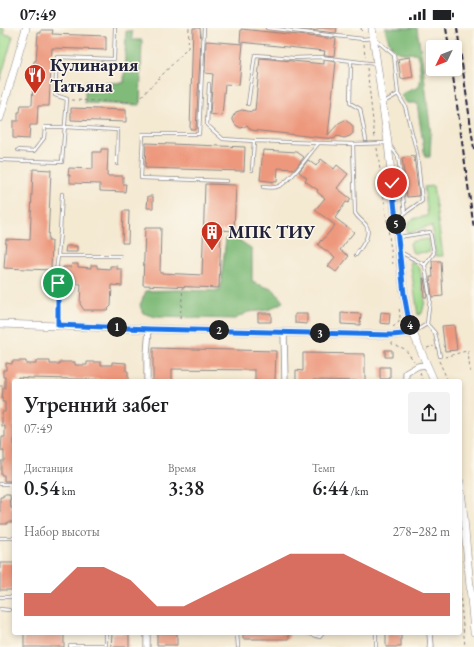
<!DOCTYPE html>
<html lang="ru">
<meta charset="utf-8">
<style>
:root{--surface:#fff;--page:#f2f2f2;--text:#202124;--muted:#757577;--accent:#c8321e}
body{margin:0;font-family:"EB Garamond",serif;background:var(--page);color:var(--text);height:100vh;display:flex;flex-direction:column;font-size:15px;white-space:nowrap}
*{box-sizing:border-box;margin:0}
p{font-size:13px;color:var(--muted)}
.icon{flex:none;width:22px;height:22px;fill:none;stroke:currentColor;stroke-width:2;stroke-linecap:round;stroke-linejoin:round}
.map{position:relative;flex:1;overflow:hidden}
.side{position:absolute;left:12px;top:351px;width:450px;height:256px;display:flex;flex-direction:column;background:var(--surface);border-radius:4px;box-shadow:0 2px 6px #0003}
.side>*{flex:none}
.needle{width:26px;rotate:227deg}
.controls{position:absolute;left:426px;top:12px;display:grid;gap:8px}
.controls a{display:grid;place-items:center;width:36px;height:36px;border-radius:4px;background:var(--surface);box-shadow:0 2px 6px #0003;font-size:20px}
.pin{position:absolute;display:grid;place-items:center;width:34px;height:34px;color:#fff;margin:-17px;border:2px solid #fff;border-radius:50%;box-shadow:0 1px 4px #0007}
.km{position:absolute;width:20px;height:20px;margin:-10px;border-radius:50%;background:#222;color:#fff;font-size:11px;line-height:20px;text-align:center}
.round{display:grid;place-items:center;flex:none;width:42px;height:42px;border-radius:4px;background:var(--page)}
.overview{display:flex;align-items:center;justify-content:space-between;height:68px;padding:0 12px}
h1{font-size:22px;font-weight:600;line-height:30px}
.figures{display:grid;grid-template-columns:repeat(3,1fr);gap:6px;height:68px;padding:4px 12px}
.figures div{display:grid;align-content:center}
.figures b{font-size:20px;font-weight:600}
.figures small{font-size:11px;font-weight:400}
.figures p{font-size:11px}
.chart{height:112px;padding:8px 12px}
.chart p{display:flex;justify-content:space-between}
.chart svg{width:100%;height:72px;margin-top:4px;fill:var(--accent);opacity:.7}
.status{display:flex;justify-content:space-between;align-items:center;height:28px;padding:0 20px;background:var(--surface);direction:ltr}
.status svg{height:11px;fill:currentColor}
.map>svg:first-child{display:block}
.green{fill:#a0db8e;stroke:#617e64}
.forest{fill:#80bb79;stroke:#516e5a}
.building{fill:#ed987d}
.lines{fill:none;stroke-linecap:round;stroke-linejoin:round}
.service-casing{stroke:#8b8686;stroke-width:4}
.minor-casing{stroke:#8b8686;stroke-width:7}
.tertiary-casing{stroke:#8b8686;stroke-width:8}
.path{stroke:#8b8686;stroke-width:1;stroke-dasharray:3 3;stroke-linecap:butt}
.service{stroke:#fff;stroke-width:2.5}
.minor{stroke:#fff;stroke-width:5.5}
.tertiary{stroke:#fff;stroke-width:7}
.rail{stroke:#22223b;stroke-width:2;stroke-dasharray:6 3;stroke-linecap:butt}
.route-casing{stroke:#fff;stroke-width:8}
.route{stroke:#1a73e8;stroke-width:5}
.labels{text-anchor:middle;stroke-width:3;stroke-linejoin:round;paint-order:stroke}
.poi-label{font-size:18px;font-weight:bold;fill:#22223b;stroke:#fbf7ec;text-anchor:start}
</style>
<div class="status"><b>07:49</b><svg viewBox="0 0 49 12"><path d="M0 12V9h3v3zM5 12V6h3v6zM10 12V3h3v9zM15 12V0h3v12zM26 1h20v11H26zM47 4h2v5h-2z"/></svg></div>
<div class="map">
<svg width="474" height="619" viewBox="0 0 474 619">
<rect width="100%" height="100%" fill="#fbf7ec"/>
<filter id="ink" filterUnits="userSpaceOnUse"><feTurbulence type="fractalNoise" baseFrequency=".025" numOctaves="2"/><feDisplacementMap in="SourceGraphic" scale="8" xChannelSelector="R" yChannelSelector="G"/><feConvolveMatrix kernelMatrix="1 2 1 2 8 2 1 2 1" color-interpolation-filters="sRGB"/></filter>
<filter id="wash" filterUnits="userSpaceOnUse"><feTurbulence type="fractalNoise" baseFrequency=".012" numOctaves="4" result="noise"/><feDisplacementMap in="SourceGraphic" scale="16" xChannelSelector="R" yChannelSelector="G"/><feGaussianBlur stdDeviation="0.9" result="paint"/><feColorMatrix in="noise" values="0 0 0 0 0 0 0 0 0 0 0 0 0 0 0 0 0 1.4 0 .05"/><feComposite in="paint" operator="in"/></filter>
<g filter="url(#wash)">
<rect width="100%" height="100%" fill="#f4e9d1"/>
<!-- green -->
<path class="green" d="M0,0h4v6l9,2 -13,45z
M433,158l10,70h-7l-4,-30 -7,1 -15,6 -3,-1c-2,-15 11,-14 21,-16l-4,-29z
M428,211l2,13 -16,1 -2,-1 -2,-9 3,-2z
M410,233l3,1 7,7 5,32 -3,12 -4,2z"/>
<!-- forest -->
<path class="forest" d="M385,0h32l6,38 8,69 -1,22h-5l-8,-54h-10l-6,-7 3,-3 15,-6c3,-7 1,-27 -3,-34 -5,0 -12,1 -17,-1 -9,-2 -12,-16 -14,-24z
M126,3h6v9h10l-2,65 -55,-2v-21l39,1z
M226,210h10l16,11v33l22,8 9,12 -15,8 -20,2 -13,7 -79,-2 -13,-4 -3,-8 6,-14 30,-1 44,1z"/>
<g id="blocks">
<!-- building -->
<path class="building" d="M193,0h7l1,13 -5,88h-6z
M292,0h45l-1,5z
M241,1l95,10 -2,17 -10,-1 1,-4 -85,-9z
M41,2h12l-1,4 54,2v14l-54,-2 -3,58h-11l-1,19h-7l-1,14 -16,-1v-17h5v-9h2l1,-7h11l2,-44h2l2,-28h3z
M206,13l37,3 -4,41 -14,-1 -3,32 -12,-2 3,-40 -8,-1z
M410,29l3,20 -12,2 -3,-20z
M260,30l64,6v-4l12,2 -8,73 11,-12 6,-3 6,4 2,3v6l-3,3 -6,2 -7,-2 -3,3 -83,-9 -4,-5 -3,2 -3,1 -4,-2 -2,-2 -3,-6 4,-6 6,-2 10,2v-1h3z
M71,80l55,2v12l-55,-2z
M146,115l99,4 -1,24 -99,-3z
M101,121h7l-1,27h16v8h3l-1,8 -25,-1v-7l-30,-1v-8h-2l1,-7 24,1v-17h8z
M263,122l34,2 7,5 -9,12 -17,-1 -1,14 -17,-2z
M414,128l5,40 -12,1 -5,-39z
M321,131l13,10 3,-4 11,9 -11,14 14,11 -3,4 -2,-1 -11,16 19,14 -14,18 9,6 -13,16 -8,-6 7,-9 -17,-12 3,-5 1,1 13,-16 -20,-15 10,-12 -8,-6 1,-2 -13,-9 2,-3 -8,-6 9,-12 8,6z
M33,141l18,1 -3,71h4l-1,29 -47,-2 2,-29 24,1z
M205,156l31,1 -2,46 -13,-1 -2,58 -76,-3 2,-57h16l-1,45 42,2z
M148,168h5v12h-6z
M123,183h6l-1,32h-6z
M66,218h11v6h-12z
M432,233h9l2,35 -11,1 -2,-20h3z
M72,236h6v3l13,1v-3h6v3l13,1v-3h7v3h5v17l-10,-1 -1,21 -4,4h-23l-4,-6 1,-20 -19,-1 1,-16h8z
M423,250h1l3,19h-3z
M381,284l9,1 -1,11 -9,-1z
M258,285h13v9h-13z
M341,285l20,1 -1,11 -19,-1z
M295,286h12v10l-12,-1z
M454,297l3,25 -12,1 -3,-25z
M153,320l123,3 -1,30h-20v-11l-83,-1v12h-19z
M385,322h7v7h-7z
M303,325l62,1v27l-52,-1v1h-17v-11l7,1z
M12,333h14v3h10v-3h14v3h10v-2h15v3h12v-3h14v3h11v-3l14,1v8h2v10h-14v-1l-84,-2 -12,-1v4h-4v100h-10v-6h-3v-14h3v-10h-3l1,-14h3v-11h-3v-14h3v-10h-3l1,-14h2v-11h-2v-7h3v-7l6,1z
M380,339h10v12h-10z
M3,467h7l1,13h3v14h-7v2h-7v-27h3z
M0,535h14v27h-14z
M24,605h40v14h-40z
M112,605l17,1v13h-18z
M157,605h20v12h-20z
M243,605h46v6h-46z
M386,605h15v14h-15z"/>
</g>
</g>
<g filter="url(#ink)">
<use href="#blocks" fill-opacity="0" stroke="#8b8686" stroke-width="1"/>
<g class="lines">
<!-- service casing -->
<g class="service-casing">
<path id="service" d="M204,0l-5,106h-56l-2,44 86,3
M267,0l96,11 9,-1
M376,12l18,15 4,39 7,12 12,47 5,48 -17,12 -7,8
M351,33l-1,42 10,6 6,31
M209,56l-2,41 16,14 31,2
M384,74l14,-8
M248,76l7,-49 39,3 27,-1 55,7
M353,116l2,69c3,6 8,8 11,12 6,10 -5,22 -10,30
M390,118l8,10 7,57
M18,122l16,1 10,-13 1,-11h20l53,3 -1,34
M0,132l62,2 5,-63 -12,-4 2,-38 57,2 1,-31
M252,142l2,-29 99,3 34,-1
M263,159c4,0 9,1 13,0 13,-2 33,-33 42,-43
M399,209l31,-5 4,21 -9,12
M400,224l25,13 5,34 -3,25 -13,8
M58,228l2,-24 2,-38
M427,296l8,9 5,23
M58,297v-42l-3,-4 3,-23h62
M0,456h14
M0,510h14
M0,569h14
M0,581l9,1
M237,605l1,14
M308,605l12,4 2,-4
M376,605v14
M70,619v-2h36v-12"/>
</g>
<!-- minor casing -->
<g class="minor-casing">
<path id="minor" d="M284,304l1,49
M147,353v-27l2,-25
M406,353v-8l12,-7 9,-1
M147,605v14
M430,605l1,14"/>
</g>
<!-- tertiary casing -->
<g class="tertiary-casing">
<path id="tertiary" d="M372,0l16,115 11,109 5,42 4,21 5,18 21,48
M0,90l26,-90
M0,296l149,5 243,6 21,-2
M460,454l3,26 11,124"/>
</g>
<!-- path -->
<path class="path" d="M361,0l1,5
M364,16l1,13
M367,40l8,71
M72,72l64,2 52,-54 1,-20
M377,120l16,117
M180,291l3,-32
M393,299l6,-5 1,-5 -1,-11
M392,314v2l13,5 9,12
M427,320l6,-2v1
M445,329c8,-2 15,-5 23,-6l2,20h4
M439,333l9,20
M420,345l3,8
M0,358h5
M460,565l5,54"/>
<!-- service -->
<use href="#service" class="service"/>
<!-- minor -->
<use href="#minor" class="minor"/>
<!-- tertiary -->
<use href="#tertiary" class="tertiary"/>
<!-- rail -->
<path class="rail" d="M446,0l3,19
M457,0l17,121
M455,23l4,25
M452,41l22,160"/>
</g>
</g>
<g class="lines" filter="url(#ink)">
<!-- route casing -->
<g class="route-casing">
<path id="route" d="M58,255v42l91,4 243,6 21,-2 -5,-17 -4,-22 -12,-111"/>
</g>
<!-- route -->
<use href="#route" class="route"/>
</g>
<!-- icons -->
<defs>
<g id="restaurant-pin" transform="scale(1.15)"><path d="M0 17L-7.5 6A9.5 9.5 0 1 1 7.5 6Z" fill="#c8321e" stroke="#fbf7ec"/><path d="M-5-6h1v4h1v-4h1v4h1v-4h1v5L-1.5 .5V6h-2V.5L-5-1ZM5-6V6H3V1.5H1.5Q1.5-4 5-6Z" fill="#fff"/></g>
<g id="building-pin" transform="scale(1.15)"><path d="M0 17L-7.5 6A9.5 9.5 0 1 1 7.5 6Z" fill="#c8321e" stroke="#fbf7ec"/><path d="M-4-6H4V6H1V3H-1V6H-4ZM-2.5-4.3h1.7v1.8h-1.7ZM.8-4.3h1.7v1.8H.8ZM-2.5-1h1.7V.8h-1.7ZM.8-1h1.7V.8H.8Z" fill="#fff"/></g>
</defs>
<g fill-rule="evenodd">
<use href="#restaurant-pin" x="35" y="47"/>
<use href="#building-pin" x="212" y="204"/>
</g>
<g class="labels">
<!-- poi labels -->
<g class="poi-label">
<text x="50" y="43">Кулинария<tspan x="50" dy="21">Татьяна</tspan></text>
<text x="228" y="210">МПК ТИУ</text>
</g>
</g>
</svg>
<div class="controls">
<a><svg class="needle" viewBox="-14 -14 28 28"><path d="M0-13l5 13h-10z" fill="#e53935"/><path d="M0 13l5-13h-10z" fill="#757577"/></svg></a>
</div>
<div class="pin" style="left:58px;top:255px;background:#1e9e55"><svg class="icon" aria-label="arrive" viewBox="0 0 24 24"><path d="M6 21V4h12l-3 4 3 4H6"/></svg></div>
<div class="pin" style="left:392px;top:155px;background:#d93025"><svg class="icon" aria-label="check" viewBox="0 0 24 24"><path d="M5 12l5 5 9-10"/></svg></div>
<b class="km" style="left:117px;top:299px">1</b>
<b class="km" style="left:219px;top:302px">2</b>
<b class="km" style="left:320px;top:305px">3</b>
<b class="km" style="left:410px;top:297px">4</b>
<b class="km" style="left:396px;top:196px">5</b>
<section class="side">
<div class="overview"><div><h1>Утренний забег</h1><p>07:49</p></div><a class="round"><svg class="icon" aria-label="share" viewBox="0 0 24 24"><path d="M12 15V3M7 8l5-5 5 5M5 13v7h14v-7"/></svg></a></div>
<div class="figures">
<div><p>Дистанция</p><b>0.54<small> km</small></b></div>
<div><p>Время</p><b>3:38</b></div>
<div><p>Темп</p><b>6:44<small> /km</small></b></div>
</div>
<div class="chart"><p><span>Набор высоты</span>278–282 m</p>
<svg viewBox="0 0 160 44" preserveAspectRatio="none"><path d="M0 44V30L10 30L20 14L30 14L40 22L50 38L60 38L70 30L80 22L90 14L100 6L110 6L120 6L130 14L140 22L150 30L160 30V44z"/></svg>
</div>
</section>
</div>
